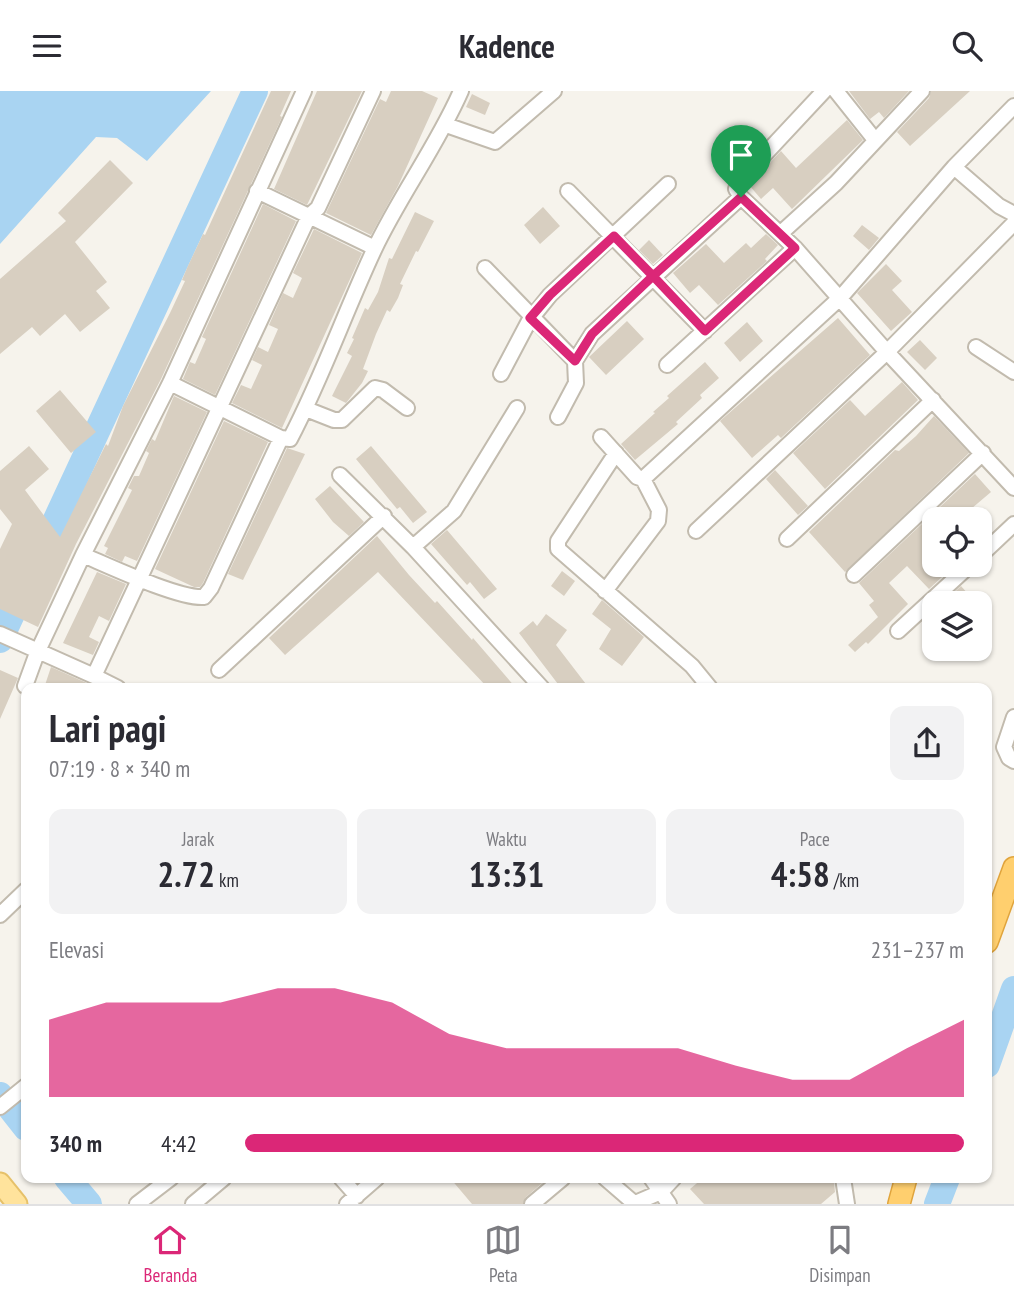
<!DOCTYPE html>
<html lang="id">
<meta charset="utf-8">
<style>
:root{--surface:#fff;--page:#f2f2f3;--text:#2b2b33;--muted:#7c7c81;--line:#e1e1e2;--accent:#db2777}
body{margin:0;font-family:"PT Sans Narrow",sans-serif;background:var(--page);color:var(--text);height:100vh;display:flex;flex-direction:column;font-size:26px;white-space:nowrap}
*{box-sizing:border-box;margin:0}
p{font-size:23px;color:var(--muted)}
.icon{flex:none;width:38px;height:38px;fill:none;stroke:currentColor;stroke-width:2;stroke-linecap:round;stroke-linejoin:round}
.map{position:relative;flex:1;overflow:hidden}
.drawer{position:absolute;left:21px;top:592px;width:971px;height:500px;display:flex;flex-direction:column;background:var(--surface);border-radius:14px;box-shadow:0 2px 5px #0004}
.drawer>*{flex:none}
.tools{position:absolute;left:922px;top:416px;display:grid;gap:14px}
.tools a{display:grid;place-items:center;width:70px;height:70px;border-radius:14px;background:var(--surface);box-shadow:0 2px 5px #0004;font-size:35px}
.pin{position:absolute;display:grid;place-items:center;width:60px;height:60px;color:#fff;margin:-72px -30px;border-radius:50% 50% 50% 0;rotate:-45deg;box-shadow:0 0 7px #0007}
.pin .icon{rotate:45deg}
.round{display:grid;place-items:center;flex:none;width:74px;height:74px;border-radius:14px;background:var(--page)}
.headline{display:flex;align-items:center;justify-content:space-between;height:119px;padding:0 28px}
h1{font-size:38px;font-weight:700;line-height:52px}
.metrics{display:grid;grid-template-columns:repeat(3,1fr);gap:10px;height:119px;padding:7px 28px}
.metrics div{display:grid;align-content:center;border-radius:14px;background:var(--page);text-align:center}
.metrics b{font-size:35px;font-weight:700}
.metrics small{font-size:19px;font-weight:400}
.metrics p{font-size:19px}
.chart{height:196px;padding:14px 28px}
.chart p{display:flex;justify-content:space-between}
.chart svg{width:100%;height:126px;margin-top:7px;fill:var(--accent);opacity:.7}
ul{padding:0 28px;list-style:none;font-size:23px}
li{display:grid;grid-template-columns:112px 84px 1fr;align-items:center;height:52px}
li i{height:18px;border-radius:9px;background:var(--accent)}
header{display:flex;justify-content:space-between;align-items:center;height:91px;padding:0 28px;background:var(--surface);font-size:32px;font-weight:700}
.menu{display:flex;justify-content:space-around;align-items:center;height:98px;border-top:2px solid var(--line);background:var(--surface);font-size:19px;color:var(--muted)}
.menu a{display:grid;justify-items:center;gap:4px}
.menu .active{color:var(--accent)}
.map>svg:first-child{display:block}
.water{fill:#a9d4f2}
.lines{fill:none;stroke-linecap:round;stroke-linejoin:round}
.river{stroke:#a9d4f2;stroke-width:26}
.building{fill:#d8cfc1}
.minor-casing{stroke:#c2bbae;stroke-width:18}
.major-casing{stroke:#e6c16a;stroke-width:23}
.highway-casing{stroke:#e0a43c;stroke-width:24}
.minor{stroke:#fff;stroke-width:14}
.major{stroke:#ffe39c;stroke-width:19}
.highway{stroke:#ffcf6e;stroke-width:21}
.route-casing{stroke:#fff;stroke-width:14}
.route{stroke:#db2777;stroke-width:9}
</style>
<header><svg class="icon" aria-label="menu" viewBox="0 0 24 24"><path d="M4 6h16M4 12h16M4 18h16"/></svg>Kadence<svg class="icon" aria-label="search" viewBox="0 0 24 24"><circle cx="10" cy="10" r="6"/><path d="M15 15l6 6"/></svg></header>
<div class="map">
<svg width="1014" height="1113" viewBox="0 0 1014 1113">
<rect width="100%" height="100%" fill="#f6f3ec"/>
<!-- water -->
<path class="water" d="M0,0h211l-64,70 -30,-23 -21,-1 -96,107z"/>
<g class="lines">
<!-- river -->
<path class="river" d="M0,549l255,-549
M987,974l27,-76
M0,1004l26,33
M67,1087l22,26
M937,1113l10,-26"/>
</g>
<!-- building -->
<path class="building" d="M271,0h20l-11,25 2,1 -121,262 -85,165 -38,83 -38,-18v-60l12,-25 -12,-15v-38l29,-25 20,23 -24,21 35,47 46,-93 2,2 15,-40 47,-93 15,-32 -3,-1 5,-12 16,-34 2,1z
M317,0h45l-55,114 -33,-16z
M391,0h31l16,7 -40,88 -27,49 -45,-22 54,-114 6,3z
M849,0h60l-25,27 -5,-6 -9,7z
M931,0h39l-60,55 -13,-14 32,-34z
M472,3l18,9 -5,12 -19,-8z
M847,29l16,20 -71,69 -19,-21 -12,11 -12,-14 32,-34 15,17z
M110,69l23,23 -58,59 32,40 -11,9 14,17 -30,24 -15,-18 -25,22 -8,-9 -32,27v-75l66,-58 -8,-8z
M263,113l33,17 -81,174 -32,-16 7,-17 5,2 11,-25 -4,-2z
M543,116l17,19 -20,18 -16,-19z
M415,121l19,9 -16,31 -2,-1 -16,33 3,1 -5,13 -8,14 -3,-2 -11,24 -13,35 5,2 -6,12 -16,20 -14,-7 20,-40 -5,-3 7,-14 -2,-1 13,-30 3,2 10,-18 11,-34 3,1z
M862,134l17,13 -10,12 -16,-14z
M314,138l48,24 -80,175 -50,-25 9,-18 10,4 11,-24 -10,-5 6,-13 10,5 10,-23 -9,-4 14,-32 10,5 9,-20 -9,-5z
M766,143l12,11 -13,14 2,2 -49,44 -19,-20 -9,8 -17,-20 33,-29 18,19 22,-20 5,5z
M649,149l14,15 -10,9 -14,-14z
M886,173l16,17 -10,9 20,22 -21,19 -34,-38z
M838,227l32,37 -89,83 -3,-3 -26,23 -32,-37z
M627,230l17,18 -38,36 -17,-18z
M747,231l16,19 -23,21 -16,-19z
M920,249l17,18 -12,12 -18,-18z
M705,271l14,16 -19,17 2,3 -26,24 2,2 -43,36 -14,-16 34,-31 -2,-1 16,-14 -2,-2z
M902,291l16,18 -93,89 -32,-36 57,-53 15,16z
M60,299l36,42 -25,21 -35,-42z
M174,305l33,16 -70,149 -12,-5 -3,6 -17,-8 3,-6 -4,-2 28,-56 -4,-2 6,-12h5l10,-23 -3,-2 6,-12 3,2z
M934,325l35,37 -124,119 -36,-40 86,-82 4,1 17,-15z
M224,330l44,21 -65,141 -3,4h-6l-39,-18z
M371,355l56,66 -14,11 -13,-16 -3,2 -41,-50z
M287,357l18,6 -62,126 -15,-6z
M775,379l33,36 -10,9 -32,-36z
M975,383l16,18 -33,28h-24v45h21l-26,24 -22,-23 -18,17 19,21 -40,40 -2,-2 -11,10 -7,-7 30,-28 -9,-12 5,-4 -15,-18z
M330,395l34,36 -15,14 -16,-14 -18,-23z
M447,439l50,59 -13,10 -14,-17 -3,3 -36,-41z
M377,445l32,39 26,28 2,-2 35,39 1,-2 43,50h-28l-110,-116 -93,83 -16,-17z
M562,480l13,10 -11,15 -13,-10z
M97,481l29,12 -17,37 -10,-5 -10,21 10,5 -6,13 -30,-12z
M961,495l16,18h-35z
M602,509l42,37 -22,29 -23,-17 12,-20 -19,-15z
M546,523l21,16 -11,15 33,43h-28l-42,-55 14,-12 4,5z
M51,576l38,17 -2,4h-43z
M0,579l18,8 -18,41z
M450,1087h98l-22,19 -3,7h-51z
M703,1087h126l5,5 1,9 -14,12h-117l-14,-15z"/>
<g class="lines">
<!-- minor casing -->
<g class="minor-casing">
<path id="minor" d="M836,0l39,49
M446,34l49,17 59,-51
M954,76l45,39 15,8
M257,100l118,57
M568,100l137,140
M741,106l-5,-8 3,-7 85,-91
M781,142l55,-50 86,-92
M485,177l90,93
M976,256l38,25
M667,274l128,-117
M501,283l28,-53 21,-26 118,-111
M170,292l111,55 9,1c32,-61 55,-127 84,-189 26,-55 63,-104 87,-159
M306,318l28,11h8l33,-32 8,2 24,18
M558,326l18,-34 -1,-22 17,-27 149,-137 54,51 92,104 127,136
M601,346l36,40 6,2 198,-182 113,-130 60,-61
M616,362l-58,88v8l134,117 18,22
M340,384l73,72 129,141
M696,440l191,-179 127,-129
M787,448l146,-139
M413,456l41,-36 63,-103
M83,464c26,11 96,44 121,42l7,-9 70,-150
M980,465l34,-32
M854,484l129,-122
M605,500l53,-70 1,-11 -16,-31
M898,540l72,-66
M0,543l94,42 215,-460 9,-8 55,-117
M219,579l165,-154
M94,585l24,12
M25,595l12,-33 46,-98 87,-172 134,-292
M1014,626l-10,30 5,11 5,3
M0,824l26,-25
M0,1016l26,-21
M341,1087l16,18
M605,1087l29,25
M651,1087l18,26
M843,1087l4,26
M137,1113l34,-26
M193,1113l31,-26
M347,1113l30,-26
M532,1113l31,-26
M633,1113l28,-12 13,-14"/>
</g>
<!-- major casing -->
<g class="major-casing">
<path id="major" d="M0,1092l17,21"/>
</g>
<!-- highway casing -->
<g class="highway-casing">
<path id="highway" d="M987,851l27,-74
M899,1113l7,-26"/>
</g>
<!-- minor -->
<use href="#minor" class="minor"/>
<!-- major -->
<use href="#major" class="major"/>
<!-- highway -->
<use href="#highway" class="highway"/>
</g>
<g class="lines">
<!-- route casing -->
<g class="route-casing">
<path id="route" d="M741,106l-88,79 -39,-40 -64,59 -20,23 45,43 17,-27 61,-58 52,55 90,-83 -54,-51"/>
</g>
<!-- route -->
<use href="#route" class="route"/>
</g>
</svg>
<div class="tools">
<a><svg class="icon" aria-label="locate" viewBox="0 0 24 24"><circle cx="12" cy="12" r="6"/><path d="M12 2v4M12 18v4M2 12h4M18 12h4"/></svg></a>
<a><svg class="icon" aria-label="layers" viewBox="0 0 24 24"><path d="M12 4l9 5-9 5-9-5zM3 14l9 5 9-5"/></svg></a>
</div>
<div class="pin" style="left:741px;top:106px;background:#1e9e55"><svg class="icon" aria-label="arrive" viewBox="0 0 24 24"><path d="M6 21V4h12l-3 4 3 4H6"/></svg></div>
<section class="drawer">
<div class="headline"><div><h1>Lari pagi</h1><p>07:19 · 8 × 340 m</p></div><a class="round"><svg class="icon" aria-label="share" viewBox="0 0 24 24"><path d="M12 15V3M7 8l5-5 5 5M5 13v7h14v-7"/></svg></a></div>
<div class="metrics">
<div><p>Jarak</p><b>2.72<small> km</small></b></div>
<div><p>Waktu</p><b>13:31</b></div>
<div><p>Pace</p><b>4:58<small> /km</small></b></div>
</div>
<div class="chart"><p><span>Elevasi</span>231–237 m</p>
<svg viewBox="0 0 160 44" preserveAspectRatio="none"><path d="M0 44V17L10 11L20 11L30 11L40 6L50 6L60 11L70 22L80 27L90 27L100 27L110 27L120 33L130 38L140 38L150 27L160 17V44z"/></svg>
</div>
<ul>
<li><b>340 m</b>4:42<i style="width:100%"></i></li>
</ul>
</section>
</div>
<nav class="menu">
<a class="active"><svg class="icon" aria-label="home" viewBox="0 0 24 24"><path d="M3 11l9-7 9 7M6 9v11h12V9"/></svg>Beranda</a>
<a><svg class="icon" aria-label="map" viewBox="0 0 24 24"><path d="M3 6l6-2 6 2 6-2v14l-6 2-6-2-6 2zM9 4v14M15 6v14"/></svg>Peta</a>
<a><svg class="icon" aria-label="saved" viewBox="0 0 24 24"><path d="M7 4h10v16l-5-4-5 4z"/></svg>Disimpan</a>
</nav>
